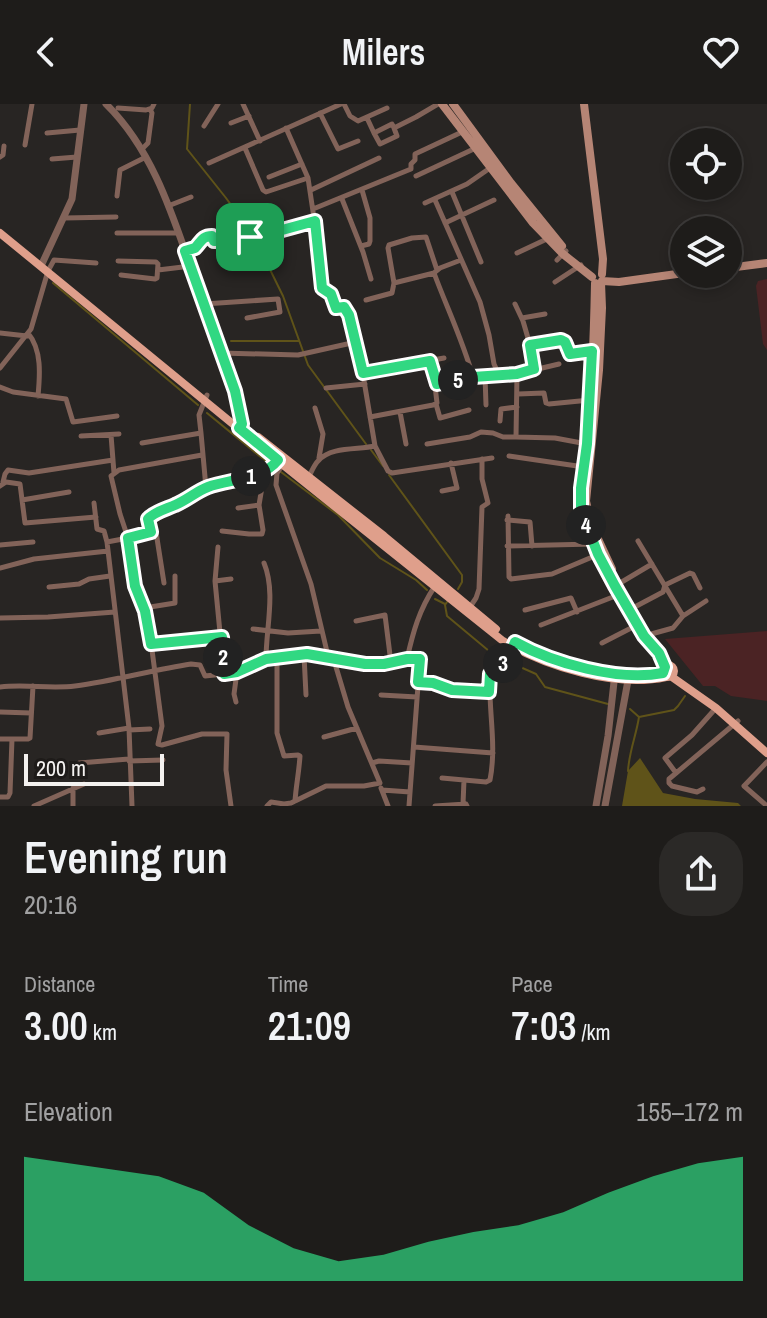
<!DOCTYPE html>
<meta charset="utf-8">
<style>
:root{--surface:#1e1c1a;--page:#2b2927;--text:#f1f3f6;--muted:#a1a1a2;--line:#3c3a39;--accent:#31d882}
body{margin:0;font-family:"Archivo Narrow",sans-serif;background:var(--page);color:var(--text);height:100vh;display:flex;flex-direction:column;font-size:30px;white-space:nowrap}
*{box-sizing:border-box;margin:0}
p{font-size:26px;color:var(--muted)}
.icon{flex:none;width:44px;height:44px;fill:none;stroke:currentColor;stroke-width:2;stroke-linecap:round;stroke-linejoin:round}
.map{position:relative;height:702px;overflow:hidden}
.panel{display:flex;flex-direction:column;background:var(--surface);flex:1}
.panel>*{flex:none}
.fabs{position:absolute;left:670px;top:24px;display:grid;gap:16px}
.fabs a{display:grid;place-items:center;width:72px;height:72px;border-radius:50%;background:var(--surface);box-shadow:0 4px 12px #0003,0 0 0 2px var(--line);font-size:40px}
.scale{position:absolute;left:24px;bottom:20px;width:140px;box-sizing:border-box;padding-left:8px;border:4px solid #f4f2f0;border-top:0;font-size:22px;line-height:28px;white-space:nowrap;color:#f4f2f0;-webkit-text-stroke:6px #1e1b19;paint-order:stroke}
.pin{position:absolute;display:grid;place-items:center;width:68px;height:68px;color:#fff;margin:-34px;border-radius:16px;box-shadow:0 4px 12px #0006}
.km{position:absolute;width:40px;height:40px;margin:-20px;border-radius:50%;background:#222;color:#fff;font-size:22px;line-height:40px;text-align:center}
.round{display:grid;place-items:center;flex:none;width:84px;height:84px;border-radius:32px;background:var(--page)}
.overview{display:flex;align-items:center;justify-content:space-between;height:136px;padding:0 24px}
h1{font-size:44px;font-weight:600;line-height:60px}
.stats{display:grid;grid-template-columns:repeat(3,1fr);gap:12px;height:136px;padding:8px 24px}
.stats div{display:grid;align-content:center}
.stats b{font-size:40px;font-weight:600}
.stats small{font-size:22px;font-weight:400}
.stats p{font-size:22px}
.chart{height:224px;padding:16px 24px}
.chart p{display:flex;justify-content:space-between}
.chart svg{width:100%;height:144px;margin-top:8px;fill:var(--accent);opacity:.7}
header{display:flex;justify-content:space-between;align-items:center;height:104px;padding:0 24px;background:var(--surface);font-size:36px;font-weight:600}
.map>svg:first-child{display:block}
.green{fill:#4b2324}
.water{fill:#5f5319}
.lines{fill:none;stroke-linecap:round;stroke-linejoin:round}
.stream{stroke:#5f5319;stroke-width:2}
.minor{stroke:#826359;stroke-width:5}
.tertiary{stroke:#826359;stroke-width:7}
.secondary{stroke:#b68575;stroke-width:8}
.primary{stroke:#df9f8b;stroke-width:8}
.route-casing{stroke:#fff;stroke-width:16}
.route{stroke:#31d882;stroke-width:10}
</style>
<header><svg class="icon" aria-label="back" viewBox="0 0 24 24"><path d="M15 5l-7 7 7 7"/></svg>Milers<svg class="icon" aria-label="heart" viewBox="0 0 24 24"><path d="M12 20l-8-8c-3-5 5-10 8-4 3-6 11-1 8 4z"/></svg></header>
<div class="map">
<svg width="767" height="702" viewBox="0 0 767 702">
<rect width="100%" height="100%" fill="#282523"/>
<!-- green -->
<path class="green" d="M767,175v71l-4,-6 -7,-58 2,-5z
M767,527v70l-36,-5 -16,-10h-12l-38,-47z"/>
<!-- water -->
<path class="water" d="M640,654l23,35 32,6 43,4 3,3h-119l6,-35z"/>
<g class="lines">
<!-- stream -->
<path class="stream" d="M190,0l-3,45 39,49 27,37
M256,137l27,55 25,69 58,79
M53,179l145,122
M231,237h67
M207,309l61,50
M371,346l12,16
M281,368l57,43 42,43 36,22 11,10
M389,371l73,100v7l-4,7
M435,495l10,5
M447,498l-2,3 2,11 48,40 41,18 9,13 63,17
M639,613l35,-7 4,-4 7,-10
M628,667c1,-19 8,-35 11,-54l-9,-8"/>
<!-- minor -->
<path class="minor" d="M243,0l17,37
M344,0l6,12 8,5 29,-13
M118,4l28,2 6,-2 2,-4
M320,9l18,36 20,-8
M367,14l7,15
M231,19l18,-7
M204,22l14,-22
M286,24l22,50 10,67 4,43 9,6 5,14 8,-1 5,8 11,42 15,89c-17,4 -44,0 -57,15 -4,4 -7,12 -10,17
M394,24l3,8 -17,8 -6,-11 18,-9 2,4 22,-11 22,-13
M47,29l33,-3
M25,41l7,-41
M245,44l18,42 3,2 42,-14
M142,45l6,-6 4,-30 -2,-4
M0,53l3,-2 1,-9
M52,55l25,-2
M209,59l132,-59
M416,72l62,-29
M269,73l33,-13
M311,86l68,-32
M452,88l29,70
M117,92l3,-26 26,-13
M342,95l21,53 8,27
M435,96l45,102 9,33 5,29 5,11
M425,99l42,-19 23,-16
M168,102l23,-9
M313,105l98,-40v-5l4,-4v-6l47,-22
M64,114l52,-1
M445,119l49,-23
M117,129h62
M361,142l8,-2 1,-3v-23l-8,-28
M185,147l10,-3c6,-6 6,-12 17,-12l2,5h3l23,-10h5l8,7 62,-17
M517,149l32,-15
M557,156l9,-9
M118,157l38,1 2,2 -1,14 -2,1 -34,-4
M158,166l33,-4
M435,168l5,-4 21,-8
M555,178l26,-17
M394,179l40,-10c13,35 29,68 39,104
M366,196l26,-7 2,-10 -6,-35 1,-3 23,-7 14,-1 11,33
M204,200l74,-5 2,13 -33,6
M515,200l8,17 7,24 4,24
M522,214l23,-4
M0,229l27,3
M28,229c14,17 12,42 10,63
M530,241l31,-5 4,2 5,12 22,-3
M221,249l77,2 58,-13
M0,264l31,-39 17,-58 6,-11 42,3
M363,269l81,-15
M517,270l-1,63 39,1 32,6
M485,272l1,29
M437,280l36,-7 44,-3 42,-10
M0,283l13,5 53,7 7,23 44,-6
M326,284l39,-4
M518,290l26,-1 2,10 3,1 41,-4
M436,300l4,14 29,-8
M315,304l8,26 -4,24
M400,308l6,32
M370,313l63,-12 4,-2 -2,-17 2,-2 -7,-23
M500,317l1,-12 16,-2
M201,329l5,55
M111,331l3,38
M81,332l38,-2
M142,339l59,-10 -2,-18 8,-20
M427,340l43,-7 11,-5 12,1 10,4h12
M375,342l13,25 4,2 100,-15
M202,351l-83,15 -8,6 9,38 8,24 7,48 14,41 13,99 -4,18 4,1 40,-11h25l-1,36 5,36
M509,352l75,11
M283,360l-6,9 -1,12 35,99 17,72c31,7 47,11 79,3 6,-27 12,-49 28,-73
M3,378l2,-8 3,-4 21,3 84,-13
M0,382l6,-4 14,2 5,39 71,-6
M442,387l15,-3 -6,-25
M22,396l47,-8
M94,399l3,26 7,2 3,11 22,186 3,78
M238,404l21,-3
M508,412l1,61 2,2 41,-5 45,-19
M507,416l23,2 2,24
M222,427l27,3h13l1,-4 -4,-25 3,-18 -5,-14
M151,428h5l8,51
M638,437l45,75
M107,438l21,-4 23,-6 -3,-13c6,-7 18,-10 27,-14 11,-5 21,-13 33,-18 22,-8 53,-7 69,-26
M0,441l33,-3
M507,442l87,-2
M264,459c12,29 2,65 2,96
M0,464l34,-9 74,-8
M215,477l3,-34
M615,482l37,-22
M49,483l30,-3 10,-5 21,-3
M470,503l6,-9 3,-9 3,-82 6,-4 -6,-24v-20
M144,504l31,-5v-27
M525,506l46,-12 6,14
M629,506l34,-18 2,-7 25,-12 3,1 7,14
M0,514l48,-1 67,-5
M356,517l29,-6 6,48
M541,521l77,-30
M253,525l35,4 33,-2
M644,532l29,-8 10,-12 23,-15
M602,539l35,-18
M151,540l71,-7
M304,551l2,40
M277,553v76l7,23 14,-1 2,1c-1,16 -4,30 -5,45
M407,555h13l-11,147
M418,578l15,1 19,7 37,2
M0,583c25,-3 50,2 75,-1 39,-5 77,-16 116,-22l9,1 5,11 19,-2 -9,-93 16,-2
M381,591l36,2
M236,598l-2,-8 3,-22c10,-4 19,-11 30,-13 20,-5 41,-5 61,-3
M0,608l31,1
M129,626l21,-1
M99,629l30,-5
M324,633l33,-9
M0,635h28l2,-1 3,-52
M414,643l79,6
M129,657l34,-1
M79,659l50,-4
M372,659l7,-2 33,2
M676,669l-11,-15 27,-23 24,-27
M442,674l44,4 4,-2c7,-36 -2,-71 0,-106 11,-13 18,-13 25,-32
M381,684l7,18
M703,685l-6,3 -25,-6 -3,-3v-4l69,-58
M382,686l28,2
M0,693h8l2,-4 2,-54
M463,700l1,-24
M34,702l50,-22
M73,702v-18
M267,702l4,-4 13,2 7,-1 35,-17h38l16,-3 -32,-76 -15,-50
M435,702l31,-2 1,2
M767,702l-23,-20 23,-24"/>
<!-- tertiary -->
<path class="tertiary" d="M106,0c45,44 65,106 85,164 15,41 29,82 44,123l7,33 -3,4
M41,162l31,-67 12,-95
M596,702l12,-70 7,-63
M605,702l24,-131"/>
<!-- secondary -->
<path class="secondary" d="M442,0l91,119 30,31 29,23
M453,0l58,79 51,63
M584,0l19,155 -1,15
M728,164l39,-5
M602,177l17,1 65,-9
M595,179c-1,53 -3,107 -8,160 -2,22 -9,45 -6,67 6,33 44,98 64,126 7,11 15,18 20,31
M601,179l1,25 -3,62 -13,131 5,23 21,45"/>
<!-- primary -->
<path class="primary" d="M0,129l283,232 220,176c44,26 113,47 163,36
M258,333l126,99 112,93
M542,552l61,15
M662 567a6 6 0 1 1 12 0a6 6 0 1 1-12 0Z
M672,573l44,31 51,45"/>
</g>
<g class="lines">
<!-- route casing -->
<g class="route-casing">
<path id="route" d="M315,117l7,67 9,6 5,14 8,-1 5,8 14,58 67,-12 7,23 36,-7 44,-3 17,-5 -4,-24 31,-5 4,2 5,12 22,-3 -5,93 -6,44v23l17,43 17,32 29,50 15,17 6,14 -2,6c-44,9 -110,-10 -148,-31 -7,19 -14,19 -25,32l-1,18 -37,-2 -19,-7 -15,-1 2,-23h-13l-23,5h-19l-58,-10 -41,5 -29,13 -13,2 -2,-37 -71,7 -6,-33 -10,-25 -7,-48 23,-6 -3,-13c6,-7 18,-10 27,-14 12,-5 22,-14 33,-18 22,-8 54,-7 70,-27l-39,-32 3,-4 -7,-33 -50,-140 10,-3c6,-6 7,-12 17,-12l2,5h3l23,-10h5l8,7z"/>
</g>
<!-- route -->
<use href="#route" class="route"/>
</g>
</svg>
<div class="fabs">
<a><svg class="icon" aria-label="locate" viewBox="0 0 24 24"><circle cx="12" cy="12" r="6"/><path d="M12 2v4M12 18v4M2 12h4M18 12h4"/></svg></a>
<a><svg class="icon" aria-label="layers" viewBox="0 0 24 24"><path d="M12 4l9 5-9 5-9-5zM3 14l9 5 9-5"/></svg></a>
</div>
<div class="scale">200 m</div>
<div class="pin" style="left:250px;top:133px;background:#1e9e55"><svg class="icon" aria-label="arrive" viewBox="0 0 24 24"><path d="M6 21V4h12l-3 4 3 4H6"/></svg></div>
<b class="km" style="left:251px;top:372px">1</b>
<b class="km" style="left:223px;top:553px">2</b>
<b class="km" style="left:503px;top:559px">3</b>
<b class="km" style="left:586px;top:421px">4</b>
<b class="km" style="left:458px;top:276px">5</b>
</div>
<section class="panel">
<div class="overview"><div><h1>Evening run</h1><p>20:16</p></div><a class="round"><svg class="icon" aria-label="share" viewBox="0 0 24 24"><path d="M12 15V3M7 8l5-5 5 5M5 13v7h14v-7"/></svg></a></div>
<div class="stats">
<div><p>Distance</p><b>3.00<small> km</small></b></div>
<div><p>Time</p><b>21:09</b></div>
<div><p>Pace</p><b>7:03<small> /km</small></b></div>
</div>
<div class="chart"><p><span>Elevation</span>155–172 m</p>
<svg viewBox="0 0 160 44" preserveAspectRatio="none"><path d="M0 44V6L10 8L20 10L30 12L40 17L50 27L60 34L70 38L80 36L90 32L100 29L110 27L120 23L130 17L140 12L150 8L160 6V44z"/></svg>
</div>
</section>
